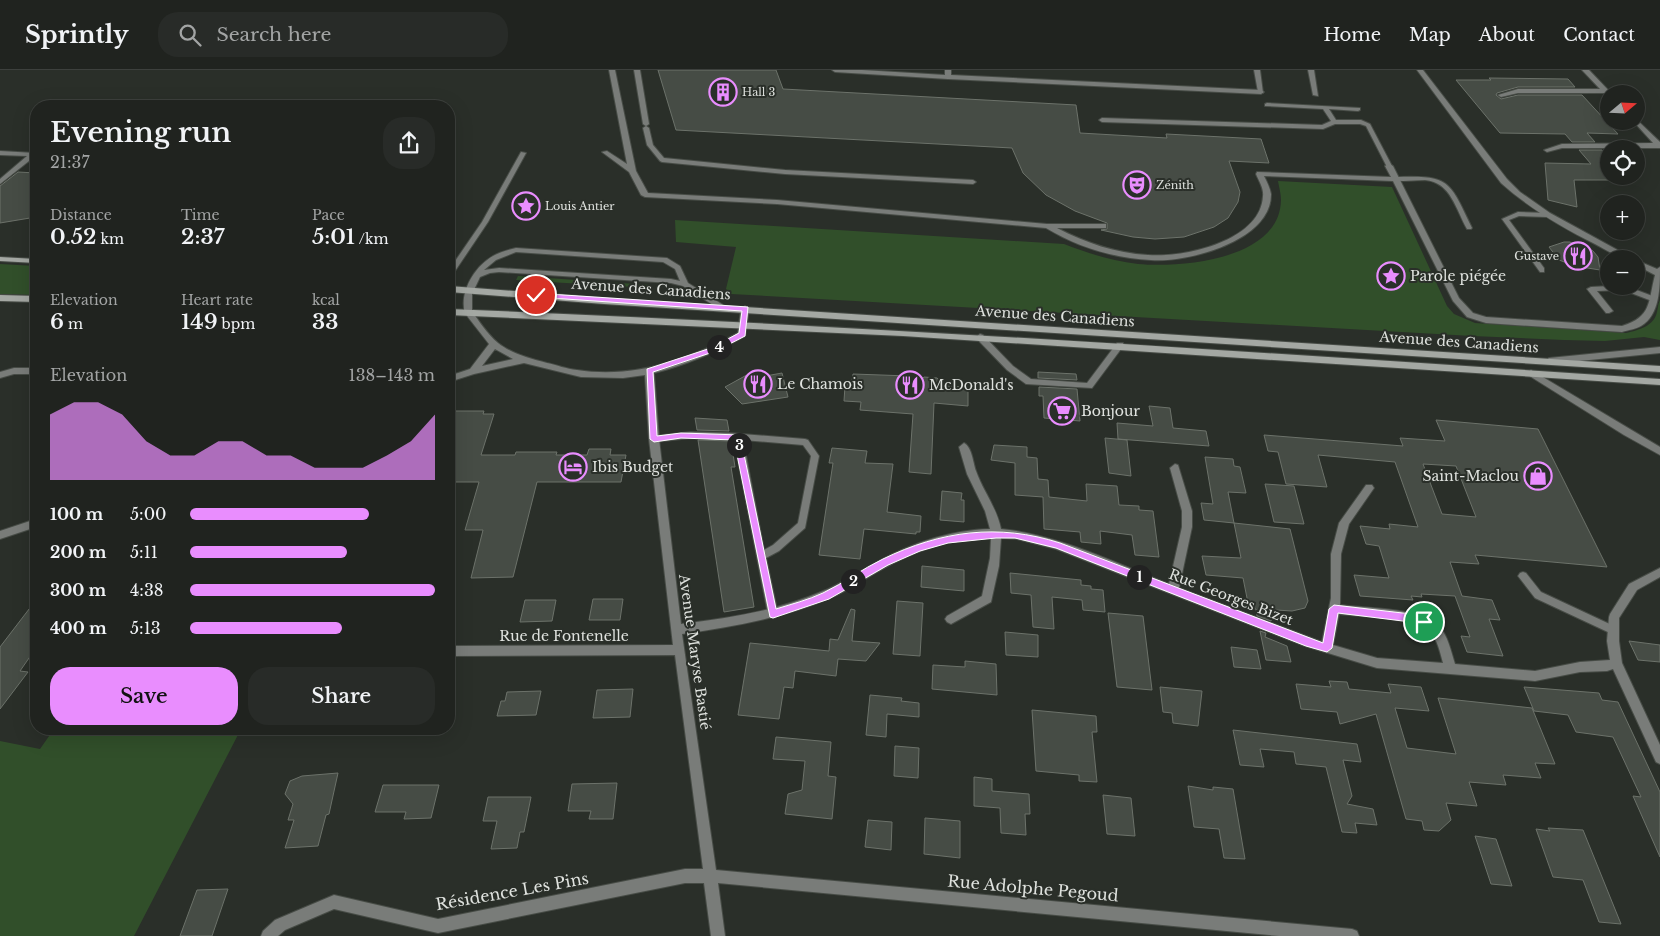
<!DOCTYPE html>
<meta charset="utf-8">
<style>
:root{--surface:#20231f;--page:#282b28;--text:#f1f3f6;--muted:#a2a4a4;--line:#3d403d;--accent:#e98dfe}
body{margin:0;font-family:"Libre Baskerville",serif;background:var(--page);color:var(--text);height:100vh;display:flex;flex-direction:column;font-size:19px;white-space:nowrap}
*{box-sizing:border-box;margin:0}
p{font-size:16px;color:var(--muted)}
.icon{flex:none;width:28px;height:28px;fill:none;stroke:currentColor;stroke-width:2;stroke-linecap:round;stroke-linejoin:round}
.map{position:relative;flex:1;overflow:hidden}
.drawer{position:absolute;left:30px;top:30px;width:425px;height:635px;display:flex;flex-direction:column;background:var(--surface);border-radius:20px;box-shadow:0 5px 20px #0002,0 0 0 1px var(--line)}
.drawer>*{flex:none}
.needle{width:32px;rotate:71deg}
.buttons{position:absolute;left:1600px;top:15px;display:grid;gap:10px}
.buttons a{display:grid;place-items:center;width:45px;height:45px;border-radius:50%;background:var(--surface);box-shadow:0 5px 20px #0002,0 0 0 1px var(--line);font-size:25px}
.pin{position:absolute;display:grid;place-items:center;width:42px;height:42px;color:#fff;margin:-21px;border:2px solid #fff;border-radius:50%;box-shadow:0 1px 5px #0007}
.km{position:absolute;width:25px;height:25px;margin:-12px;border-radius:50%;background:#222;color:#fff;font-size:14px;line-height:25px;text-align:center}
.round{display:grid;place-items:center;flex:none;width:52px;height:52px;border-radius:20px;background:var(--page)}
.headline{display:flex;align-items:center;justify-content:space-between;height:85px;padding:0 20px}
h1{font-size:28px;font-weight:600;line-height:38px}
.stats{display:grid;grid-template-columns:repeat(3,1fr);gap:8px;height:85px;padding:5px 20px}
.stats div{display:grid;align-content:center}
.stats b{font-size:21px;font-weight:600}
.stats small{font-size:14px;font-weight:400}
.stats p{font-size:14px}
.chart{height:140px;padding:10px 20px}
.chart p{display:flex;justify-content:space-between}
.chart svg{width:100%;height:90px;margin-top:5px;fill:var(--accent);opacity:.7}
.action{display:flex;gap:10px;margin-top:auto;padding:10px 20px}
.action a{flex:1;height:58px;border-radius:20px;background:var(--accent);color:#111;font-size:20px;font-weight:600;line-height:58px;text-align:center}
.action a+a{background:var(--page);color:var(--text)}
ul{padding:0 20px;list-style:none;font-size:16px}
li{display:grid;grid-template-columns:80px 60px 1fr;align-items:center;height:38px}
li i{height:12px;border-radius:6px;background:var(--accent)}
header{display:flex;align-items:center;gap:30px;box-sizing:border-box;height:70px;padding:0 25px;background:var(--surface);border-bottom:1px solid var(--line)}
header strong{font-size:24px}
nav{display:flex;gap:28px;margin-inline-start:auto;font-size:18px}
.search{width:350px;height:45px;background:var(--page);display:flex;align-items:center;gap:12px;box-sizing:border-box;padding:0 18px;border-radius:20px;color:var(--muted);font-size:19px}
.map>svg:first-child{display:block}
.green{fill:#314f2a}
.building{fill:#464c45;stroke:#6c726a;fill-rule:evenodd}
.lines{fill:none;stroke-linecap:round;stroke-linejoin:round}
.lane-casing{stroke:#474c46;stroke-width:2}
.street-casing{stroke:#474c46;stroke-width:2}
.secondary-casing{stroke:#474c46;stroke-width:2}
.lane{fill:#797c79;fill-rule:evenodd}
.street{fill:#797c79;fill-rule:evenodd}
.secondary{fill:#a4a8a3;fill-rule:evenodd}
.route{fill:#e98dfe;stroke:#fff}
.labels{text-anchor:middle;stroke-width:4;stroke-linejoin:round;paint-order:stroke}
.far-poi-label{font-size:11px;fill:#dfe2de;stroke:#2a2f29;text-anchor:start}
.poi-label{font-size:14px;fill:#dfe2de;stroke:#2a2f29;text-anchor:start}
.street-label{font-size:14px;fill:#dfe2de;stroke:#2a2f29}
.near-street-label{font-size:16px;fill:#dfe2de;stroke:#2a2f29}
</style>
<header>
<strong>Sprintly</strong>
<div class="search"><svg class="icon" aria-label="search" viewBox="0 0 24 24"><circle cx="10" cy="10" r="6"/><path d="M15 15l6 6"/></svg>Search here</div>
<nav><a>Home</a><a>Map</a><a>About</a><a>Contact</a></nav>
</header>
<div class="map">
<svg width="1660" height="866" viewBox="0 0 1660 866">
<rect width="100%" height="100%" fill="#2a2f29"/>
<!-- green -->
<path class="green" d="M1278,111l114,6 55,119 7,8 21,9 151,10c13,-3 28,-7 31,-21 1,-4 1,-8 3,-12v40l-16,-3 -39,4 -41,-1 -92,-4 -741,-42 -5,-5 10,-42 -60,-5 -1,-22 389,24c23,9 48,17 74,20 43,4 142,-4 143,-64 0,-6 -2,-13 -3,-19z
M0,194l36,2v29l-36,-1z
M518,206l132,9 -1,3 -133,-8z
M54,659h187l-107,207h-134v-195l40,8z"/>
<!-- building -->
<path class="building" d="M658,0h118l7,19 293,16 4,28 87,5 -1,-4 95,5 8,24 -40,-2 11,31 -2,10 -10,16 -14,9 -30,10 -29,2 -22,-2 -32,-7 6,-1v-6l-32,-12 -29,-16 -23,-22 -11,-25 -336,-18z
M1489,8l79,1 7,8h-57l-21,6 -1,2 5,4 17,-4h64l36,39 -31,-1 8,9h-23l-7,-8 -65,-1 -44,-53h35z
M1579,80h23l7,7v19h18l4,4h-57l3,27 -29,-7 -3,-37 46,1z
M18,102l18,1v44l-36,6v-37z
M1564,172h6l12,7 6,-1 5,3 5,6 2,13 -25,-4 -16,-6 -10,-13z
M754,301l6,6 22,-4 6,24 -46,7 -17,-17z
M1038,302l38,2 1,6 -39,-2z
M853,304l56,2 8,8 7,-7 13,1 9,8 22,1v19l-34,-3 -3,71 -22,-2 4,-58 -53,-4 1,-8 -17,-1 1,-15 7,-5z
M1039,317l38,2 3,32 -36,-3 -1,-22h-4z
M1149,336l21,2 3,20 33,3 3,15 -91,-7 -1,-16 36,3z
M449,341h35l-1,3h11l-13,41h34l1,-3h41l-1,3h31l2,-6h22l-1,6h16l-5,27h-84l-24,95 -42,1 12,-48h-18l14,-48h-30z
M695,348l32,2 2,11 -32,-1z
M1436,350l102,9 69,138 -132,-12 4,9 -29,-2 12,34 30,4 8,20 -11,-1 14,37 -36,-4 -6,-16 9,1 -15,-41 -34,-2 1,3 -11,-1 2,4 -53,-4 -6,-21 35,3 -10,-32 -13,-2 -6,-18 30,3 -1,-5 29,3 -23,-65 -77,-7 9,32 -41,-3 -8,-32 -10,-1 -4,-16 139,11 -3,-8 45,3zM1423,394l33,2 20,51 -34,-3z
M1105,368l22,2 4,36 -22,-3z
M698,370l33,1 4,26h-4l23,140 -30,5z
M994,375l33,2v10l10,1 1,21 10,1 1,17 38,4 -1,-17 31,2 2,19 20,1v4l14,1 6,46 -24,-2 -3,-20 -32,-4 1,13 -20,-2 -1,-10 -36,-3 -1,-32 -28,-2v-32l-24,-3z
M832,378l35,3 -2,12 28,1 -6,48 34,4 -1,16h-4v2l-52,-5 -4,30 -41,-4 14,-92h-4z
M1205,387l28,2 1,7 6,1 6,26 -18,-1 6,31 56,6 18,72 -3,7 -13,3 -16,-1 -5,11 -14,-5 -1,-7 -7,-1 -6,-30 -37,-3 -4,-19 39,2 -7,-35 -30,-3 -3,-17 12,1z
M1265,414l29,2 10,38 -30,-2z
M942,421l20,2 -1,7h3v22l-24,-2z
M922,496l42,4v21l-43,-4z
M1010,503l71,7v5l10,1v3l12,1 2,22 -22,-2 -1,-10 -30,-3 2,32 -21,-2 -2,-32 -20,-2z
M593,529h30l-3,21h-31z
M36,530v48l-16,23 8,1 -28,37v-62z
M525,530h31l-4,21 -32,1z
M897,531l26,2 -3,53 -27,-2z
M851,539l4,1 -3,31 28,2 -14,18 -28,-2 -2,17 -41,-5 -2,17 -9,-1 -5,32 -41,-4 12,-72 79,8 1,-12 8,1z
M1108,543l35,3 9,74 -35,-3z
M1260,561l6,2 -1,4 22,9 4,16 -25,-2z
M1005,562l33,3v22l-32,-2z
M1629,571l31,4v17l-22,-2z
M1231,577l26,3 4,19 -27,-2z
M965,591l31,3 1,31 -65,-6 1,-24 32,2z
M1329,611l18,1 2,7 42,4 -3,-9 33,3 8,24 -34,-3 12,40 49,6 -18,-56 94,10 23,56 -20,-1 6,15 -38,-3 3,10 -37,-3 8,24 -31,-3 5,17 -12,11 -15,-1 -2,-9 -16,-2 -30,-105 -36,10 -3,-12 -36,-3 -5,-25 35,3z
M1160,617l42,4 -4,35 -25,-3 -1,-10 -9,-1z
M1524,617l75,6 3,7 16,2 42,90v65l-27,-61 8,1 -28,-60 -37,-5 -8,-17 -34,-4z
M633,619l-3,28 -37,1 4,-28z
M541,621l-5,24 -39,1 4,-15h4l2,-9z
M870,625l32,3 -1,3 18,2v14l-32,-3 -1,23 -20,-2z
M1032,640l64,6 1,16h-5l5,50 -18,-1v-6l-43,-4z
M1233,660l124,14 4,18 -18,-2 9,36 -5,8 26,5 4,16 -22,-2 2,10 -15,-1 -16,-65 -30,-3 -2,-12 -34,-3 4,18 -24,-2z
M776,667l55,5 -3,34 8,1 -4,42 -47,-5 3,-20 14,-4 3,-29 -32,-2z
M895,676l24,2 -1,30 -24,-2z
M338,703l-9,41 -3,1 -8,31 -33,2 9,-28h-6l5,-16 -8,-10 5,-13 12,-5z
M974,707l18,2v12l37,3 1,20h-5l1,21 -25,-2 -1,-25 -26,-2z
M617,713l-4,36h-24l2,-8h-23l4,-27z
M383,715h56l-8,33 -27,1 2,-7h-31z
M1188,716l25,4v-3l20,2 12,70 -21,-1 -5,-29 -25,-2z
M1103,725l28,3 4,38 -28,-2z
M488,727h43l-7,35h-4l-3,16 -26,1 6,-28h-14z
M925,748l35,3v37l-36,-4z
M868,750l24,2 -1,28 -26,-3z
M1548,758l35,2 38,94 -22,-2 -16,-42 -30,-3 -17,-48 14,2z
M1475,766l21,3 16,47 -21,-2z
M228,819l-16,47h-32l17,-46z"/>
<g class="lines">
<!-- lane casing -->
<g class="lane-casing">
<path id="lane" d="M634,0h6l9,54 -3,2 -3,-2z
M832,0h30l83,5v-5h6v5l310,15 3,2 -3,2 -313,-15 -113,-7z
M1267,33l93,5v2l-2,1 -29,-2 7,11h25l9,4 22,42 -5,1 -21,-41 -6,-2h-25l-12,5 -221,-7 -3,-2 3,-2 220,7 9,-4 -8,-12 -58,-3v-2z
M646,56l3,2 4,17 11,13 121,12 188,10 3,2 -3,2 -188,-10 -123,-12 -2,-1 -13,-16 -4,-17z
M0,81l35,2 1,4h-2l-34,27v-5l27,-23 -27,-1z
M521,82l5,1 -38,69 -37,55h-2v-7l33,-48z
M1395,107c55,-2 54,3 77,51l-1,1h-4c-11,-19 -16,-47 -42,-49 -11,0 -22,2 -32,0v-2z
M1518,142l29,1 3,2 -3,2 -28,-1 -10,4 35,48v4h-4l-38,-53z
M516,178l151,10 13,8 8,17 40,25 -4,2h-3l-38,-24 -12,-3 -172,-11 -9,1 -10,4 -8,17v18l-4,2h-3c-6,-22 9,-47 28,-58 7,-4 15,-6 23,-8zM516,182l147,10 12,7 5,12 -9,-2 -172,-11 -15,2 12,-10z
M1609,216h17l29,11 1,2 -4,2 -29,-11 -26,1 16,20 -4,2h-3l-19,-24 4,-2z
M980,264l3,1 30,31 18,13 56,4 30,-40h6l1,2 -32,43 -66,-4 -19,-14 -30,-31 -1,-2z
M691,362l38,1 76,6 3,1 11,16 -14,72 -26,23 -13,7 12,56 -2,3 -3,1 -3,-1 -2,-3 -34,-175 -43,-1 -37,4 -4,-3 4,-3zM743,370l60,5 8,11 -13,67 -25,22 -9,5z
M1523,502l3,1 15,19 75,35 2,3 -2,3 -3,1 -3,-1 -75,-35 -17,-22 2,-3z"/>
</g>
<!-- street casing -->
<g class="street-casing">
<path id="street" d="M609,0h6l21,101 12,22 129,7 270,24h59v4h-49c29,15 58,25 91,27 36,3 113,-14 115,-59 1,-7 -4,-15 -7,-22l1,-2 134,5 -6,-11 4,-2 4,2 66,132 14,15 13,4 136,9c30,-9 26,-24 33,-51l-19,-10v-5l21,9 3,-2c0,20 0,48 -19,59 -5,3 -13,4 -19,6l-136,-9 -19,-6 -14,-16 -60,-120 -129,-5c3,6 6,12 7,18 1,47 -84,69 -120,66 -37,-2 -74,-13 -105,-32l-269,-24 -132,-7 -4,-2 -12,-23 -27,-20 5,-1 20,13z
M1254,0h6l3,23 -5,-1z
M1308,0h6l4,26 -5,-1z
M1417,0h6l84,109 13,13 30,21 84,46c-15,0 -26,-8 -39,-15 -34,-17 -66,-36 -94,-61z
M1582,0h7l23,24h-3v2l-5,-3h-86l-17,4 -3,-2 20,-6h82z
M1636,49l24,23v6h-98l-15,4 -3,-2 18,-6 91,-1 -19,-21 -1,-1h3z
M745,236l4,3 -4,27c-29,16 -59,29 -91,37l5,66 22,185c48,-6 95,-13 140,-32 19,-7 36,-19 54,-29 35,-19 75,-33 115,-34l-5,-18 -18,-37 -8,-27 5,-4c8,4 9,20 12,28 7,20 21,37 25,58 58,6 114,34 168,55l13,-57v-16l-12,-43 5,-4 3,1 14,46v16l-13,61 143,54 9,-44v-44l8,-31 27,-38h6l2,3 -25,36 -8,30 -1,51c25,3 79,3 98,20 10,10 13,27 17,39l80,7 45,-9 30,-2 -3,-19 2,-24 1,-3 19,-30 31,-16v9l-23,13 -18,28v23l3,22 38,82v19l-4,-2 -43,-93 -6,2 -27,1 -45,9 -158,-13 -72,-22 -249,-97 -39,-10 -16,-1 -2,28 -8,36 -40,22 -4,-2 -2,-3 2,-3 35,-20 8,-38 1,-20c-39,0 -78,13 -112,33 -16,9 -32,20 -49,27 -48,20 -97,29 -148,36l34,236 636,59 5,2 2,5h-80l-561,-53 7,53h-14l-7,-53h-19l-247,50 -104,-24 -49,21 -7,6h-17l2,-5 12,-11 59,-25 104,24 247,-50h18l-28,-214 -226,1v-10l224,-1 -24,-206 -4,-64 -22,3 -42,-1 -57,-14 -50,11 -25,8v-6l21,-7 19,-25 -25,-32 4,-3 3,1c8,11 16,24 27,33 14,11 31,15 49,20 10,2 19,6 30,7 56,9 112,-10 161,-37l3,-24zM495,279l18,10 -31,7zM1339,544c22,3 74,3 90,18 9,7 11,21 14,31l-66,-5 -44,-13z
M1660,277v6l-111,11 -4,-3 4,-3z
M14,298h22v6h-22l-14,4v-6z
M1531,300l129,77v8l-36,-20 -96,-60 -1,-2z
M36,449v8l-36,12v-8z"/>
</g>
<!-- secondary casing -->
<g class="secondary-casing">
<path id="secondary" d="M0,187l36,2v4l-36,-2z
M449,216l155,12 1056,68v6l-1056,-68 -155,-12z
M0,225l36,1v6l-36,-1z
M449,239c404,16 807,43 1211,70v6l-757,-49 -454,-21z"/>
</g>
<!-- lane -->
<use href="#lane" class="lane"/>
<!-- street -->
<use href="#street" class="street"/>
<!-- secondary -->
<use href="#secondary" class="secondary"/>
</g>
<!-- route -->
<path class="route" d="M533,223l215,14 -3,29 -29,15 -63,21 4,64 24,-3 59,2 36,174c16,-5 32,-9 47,-16 21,-10 39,-24 60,-34 58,-28 115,-36 177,-16l263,100 6,-34 5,-4 77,9 16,5 2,3 -5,3 -13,-3 -73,-9 -6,35 -5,4 -21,-6 -250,-98 -41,-10h-19l-48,5 -28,8 -32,14 -59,34 -56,19 -3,-1 -36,-177 -53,-2 -27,4 -4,-3 -3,-70 64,-21 28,-15 3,-22 -206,-14 -3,-1z"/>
<!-- icons -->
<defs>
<g id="building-ring" transform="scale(1.4375)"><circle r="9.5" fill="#2a2f29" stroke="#e98dfe" stroke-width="1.5"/><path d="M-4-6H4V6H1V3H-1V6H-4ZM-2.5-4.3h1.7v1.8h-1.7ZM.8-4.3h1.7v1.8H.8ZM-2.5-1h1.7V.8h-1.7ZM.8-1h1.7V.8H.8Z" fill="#e98dfe"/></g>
<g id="theatre-ring" transform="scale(1.4375)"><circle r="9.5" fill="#2a2f29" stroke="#e98dfe" stroke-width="1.5"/><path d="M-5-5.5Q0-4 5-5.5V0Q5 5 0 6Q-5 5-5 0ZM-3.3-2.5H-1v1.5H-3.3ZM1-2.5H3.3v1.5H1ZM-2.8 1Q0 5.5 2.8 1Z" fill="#e98dfe"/></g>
<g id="sight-ring" transform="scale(1.4375)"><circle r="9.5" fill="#2a2f29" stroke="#e98dfe" stroke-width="1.5"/><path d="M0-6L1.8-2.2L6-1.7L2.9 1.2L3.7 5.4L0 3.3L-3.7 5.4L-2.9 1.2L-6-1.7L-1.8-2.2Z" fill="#e98dfe"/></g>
<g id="restaurant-ring" transform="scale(1.4375)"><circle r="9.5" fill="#2a2f29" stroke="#e98dfe" stroke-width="1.5"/><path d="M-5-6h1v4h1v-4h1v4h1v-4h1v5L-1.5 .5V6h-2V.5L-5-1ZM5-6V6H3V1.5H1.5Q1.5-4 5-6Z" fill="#e98dfe"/></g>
<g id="supermarket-ring" transform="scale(1.4375)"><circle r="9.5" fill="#2a2f29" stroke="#e98dfe" stroke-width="1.5"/><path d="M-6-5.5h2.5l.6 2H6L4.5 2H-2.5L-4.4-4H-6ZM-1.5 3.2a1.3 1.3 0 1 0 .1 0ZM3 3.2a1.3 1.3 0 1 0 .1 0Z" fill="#e98dfe"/></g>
<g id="hotel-ring" transform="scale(1.4375)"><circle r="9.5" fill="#2a2f29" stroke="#e98dfe" stroke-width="1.5"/><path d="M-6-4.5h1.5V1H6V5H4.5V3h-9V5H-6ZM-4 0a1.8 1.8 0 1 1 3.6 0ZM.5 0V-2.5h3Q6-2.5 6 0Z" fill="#e98dfe"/></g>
<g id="shop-ring" transform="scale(1.4375)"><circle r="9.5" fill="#2a2f29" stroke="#e98dfe" stroke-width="1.5"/><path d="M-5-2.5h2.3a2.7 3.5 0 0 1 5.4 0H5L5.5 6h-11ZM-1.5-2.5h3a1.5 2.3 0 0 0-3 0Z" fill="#e98dfe"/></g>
</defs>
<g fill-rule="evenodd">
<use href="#building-ring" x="723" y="22"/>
<use href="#theatre-ring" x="1137" y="115"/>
<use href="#sight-ring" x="526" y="136"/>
<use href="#restaurant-ring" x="1578" y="186"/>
<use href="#sight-ring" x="1391" y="206"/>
<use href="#restaurant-ring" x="758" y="314"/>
<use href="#restaurant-ring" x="910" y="315"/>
<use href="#supermarket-ring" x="1062" y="341"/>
<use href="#hotel-ring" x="573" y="397"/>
<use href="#shop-ring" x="1538" y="406"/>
</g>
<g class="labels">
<!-- far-poi labels -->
<g class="far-poi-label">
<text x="742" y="26">Hall 3</text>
<text x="1156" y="119">Zénith</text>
<text x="545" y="140">Louis Antier</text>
<text x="1559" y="190" text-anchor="end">Gustave</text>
</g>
<!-- poi labels -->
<g class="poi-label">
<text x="1410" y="211">Parole piégée</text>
<text x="777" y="319">Le Chamois</text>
<text x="929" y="320">McDonald's</text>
<text x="1081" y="346">Bonjour</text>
<text x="592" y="402">Ibis Budget</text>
<text x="1519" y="411" text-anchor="end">Saint-Maclou</text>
</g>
<!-- street labels -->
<g class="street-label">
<text transform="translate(651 219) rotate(4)" y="5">Avenue des Canadiens</text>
<text transform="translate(1055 246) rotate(4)" y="5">Avenue des Canadiens</text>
<text transform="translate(1459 272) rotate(4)" y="5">Avenue des Canadiens</text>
<text transform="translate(1231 527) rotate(21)" y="5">Rue Georges Bizet</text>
<text x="564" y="571">Rue de Fontenelle</text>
<text transform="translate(695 582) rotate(82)" y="5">Avenue Maryse Bastié</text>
</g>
<!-- near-street labels -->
<g class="near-street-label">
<text transform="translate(1033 818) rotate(5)" y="6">Rue Adolphe Pegoud</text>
<text transform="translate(512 821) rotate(-10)" y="6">Résidence Les Pins</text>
</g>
</g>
</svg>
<div class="buttons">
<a><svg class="needle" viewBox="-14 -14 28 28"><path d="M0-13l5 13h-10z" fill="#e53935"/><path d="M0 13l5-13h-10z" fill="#a2a4a4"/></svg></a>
<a><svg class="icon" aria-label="locate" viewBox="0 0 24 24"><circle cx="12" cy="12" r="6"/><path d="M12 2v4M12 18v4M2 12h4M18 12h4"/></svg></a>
<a>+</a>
<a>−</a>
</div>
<div class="pin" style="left:1424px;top:552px;background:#1e9e55"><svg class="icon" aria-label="arrive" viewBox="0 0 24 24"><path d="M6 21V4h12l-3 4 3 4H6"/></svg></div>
<div class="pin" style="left:536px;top:225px;background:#d93025"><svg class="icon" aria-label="check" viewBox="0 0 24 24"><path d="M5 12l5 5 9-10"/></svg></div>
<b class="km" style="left:1139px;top:507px">1</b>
<b class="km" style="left:853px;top:511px">2</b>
<b class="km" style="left:739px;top:375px">3</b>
<b class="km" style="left:719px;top:277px">4</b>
<section class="drawer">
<div class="headline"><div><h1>Evening run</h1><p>21:37</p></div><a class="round"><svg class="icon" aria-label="share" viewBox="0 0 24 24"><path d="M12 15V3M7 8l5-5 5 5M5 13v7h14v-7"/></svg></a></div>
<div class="stats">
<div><p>Distance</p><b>0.52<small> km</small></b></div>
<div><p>Time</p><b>2:37</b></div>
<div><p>Pace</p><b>5:01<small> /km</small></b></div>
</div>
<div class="stats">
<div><p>Elevation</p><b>6<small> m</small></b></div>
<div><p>Heart rate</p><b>149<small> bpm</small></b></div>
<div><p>kcal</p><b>33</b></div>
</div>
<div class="chart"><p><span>Elevation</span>138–143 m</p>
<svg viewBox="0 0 160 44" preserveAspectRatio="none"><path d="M0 44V12L10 6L20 6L30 12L40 25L50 32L60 32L70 25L80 25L90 32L100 32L110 38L120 38L130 38L140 32L150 25L160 12V44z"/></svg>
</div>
<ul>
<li><b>100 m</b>5:00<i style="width:73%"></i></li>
<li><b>200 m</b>5:11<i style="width:64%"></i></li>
<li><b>300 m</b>4:38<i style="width:100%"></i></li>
<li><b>400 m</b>5:13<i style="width:62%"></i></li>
</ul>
<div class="action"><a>Save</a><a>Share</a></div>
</section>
</div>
